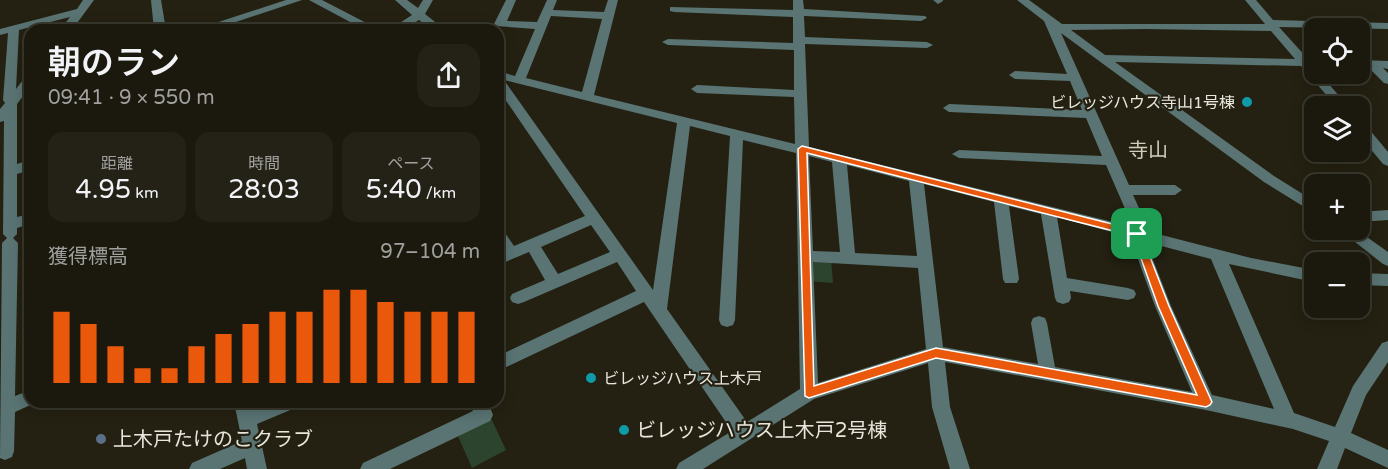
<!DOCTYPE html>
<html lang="ja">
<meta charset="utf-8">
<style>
:root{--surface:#1b190e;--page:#242217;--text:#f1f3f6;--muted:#a0a09e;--line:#39382e;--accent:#ea580c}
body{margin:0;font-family:"Varela Round","Noto Sans JP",sans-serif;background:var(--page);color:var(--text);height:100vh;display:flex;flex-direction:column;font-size:22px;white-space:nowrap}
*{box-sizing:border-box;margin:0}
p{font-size:20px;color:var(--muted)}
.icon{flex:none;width:33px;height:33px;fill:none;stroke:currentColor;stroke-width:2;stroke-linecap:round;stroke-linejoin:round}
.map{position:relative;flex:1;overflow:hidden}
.details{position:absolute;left:24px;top:24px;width:480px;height:384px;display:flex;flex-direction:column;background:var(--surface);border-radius:18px;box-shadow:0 3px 15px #0003,0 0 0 2px var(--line)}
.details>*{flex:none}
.controls{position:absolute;left:1304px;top:18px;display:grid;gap:12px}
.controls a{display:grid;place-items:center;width:66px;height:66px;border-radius:12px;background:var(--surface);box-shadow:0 3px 15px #0003,0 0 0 2px var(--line);font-size:30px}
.pin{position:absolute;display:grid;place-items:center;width:51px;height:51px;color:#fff;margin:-26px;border-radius:12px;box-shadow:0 3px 9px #0006}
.round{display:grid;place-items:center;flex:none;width:63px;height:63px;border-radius:18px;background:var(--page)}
.head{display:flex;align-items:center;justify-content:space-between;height:102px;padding:0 24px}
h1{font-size:33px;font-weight:600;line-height:45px}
.figures{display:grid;grid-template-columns:repeat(3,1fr);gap:9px;height:102px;padding:6px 24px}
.figures div{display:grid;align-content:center;border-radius:15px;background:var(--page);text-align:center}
.figures b{font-size:26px;font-weight:600}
.figures small{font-size:16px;font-weight:400}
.figures p{font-size:16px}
.chart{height:168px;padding:12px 24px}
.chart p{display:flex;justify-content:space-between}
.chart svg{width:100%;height:108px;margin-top:6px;stroke:var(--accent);stroke-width:6}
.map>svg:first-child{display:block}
.green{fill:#2c432d}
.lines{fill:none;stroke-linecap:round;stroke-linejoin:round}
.minor{fill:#597473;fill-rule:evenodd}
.route{fill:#ea580c;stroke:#fff;stroke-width:1.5;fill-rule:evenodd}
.culture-dot{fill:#0f9aa8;stroke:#242112;stroke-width:2}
.service-dot{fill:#5c6f8a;stroke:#242112;stroke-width:2}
.labels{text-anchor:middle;stroke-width:4.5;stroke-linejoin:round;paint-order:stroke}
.poi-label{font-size:16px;fill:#e8e6dc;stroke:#242112;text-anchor:end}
.quarter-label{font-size:20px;fill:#d2cdbb;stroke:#242112}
.near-poi-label{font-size:20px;fill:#e8e6dc;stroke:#242112;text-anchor:start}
</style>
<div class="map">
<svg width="1388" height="469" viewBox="0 0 1388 469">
<rect width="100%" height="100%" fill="#242112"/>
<!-- green -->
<path class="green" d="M807,256l24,2 2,25 -25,-2z
M491,418l15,32 -34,18 -15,-34z"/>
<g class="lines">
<!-- minor -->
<path class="minor" d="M83,0h11l-22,30h-12l10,-13 -51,13 -3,59 10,-13 4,-1v12l-13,17v60l13,-4v10l-13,4v43l13,-3v10l-13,4v6l-4,4 5,5 -3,153 15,-6v12h7l-22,10 -1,39 -2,6 -7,3 -5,-2 2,-215 5,-5 -4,-4 1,-113 -4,1v-13l5,-6 -2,-3 5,-67 -8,2v-6l77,-20z
M151,0h10l5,30h-12z
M286,0h16l-90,30h-18z
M309,0h13l58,30h-15z
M395,0h12l11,8 5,-8h10l-8,14 19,15 -12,1 -13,-10 -16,10h-14l23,-15z
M506,0h10l-9,21 30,1 10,-22h10l-4,10 51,2 4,-12h10l-24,95 201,49 -1,-47 -97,-4 -6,-4 6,-4 97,5v-40l-126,-5 -6,-3 6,-3 125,4v-26l-119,-5 -4,-1v-4l123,3v-10h10l1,9 121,7 2,2 -6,3 -117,-5 1,21 122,5 6,3 -6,3 -122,-4 4,103 324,80 -27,-62 -147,-7 -7,-4 7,-4 143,6 -16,-38 -137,-6 -6,-4 6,-4 133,6 -12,-29 -55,-2 -6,-4 6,-4 52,3 -23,-53 -27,-21h12l33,24h203l-20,-24h11l17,20 115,3v6l-109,-2 29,32h6v15h6l28,32h-12l-35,-40 -186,-4 159,114 40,25v12l-50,-31 -203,-149 68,152h46l7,5 -7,5h-42l17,37 101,26 63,12v12l-85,-18 65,149 41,14 18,-41 29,-43 6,-2v21l-22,33 -15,38 37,17v18l-43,-20 -8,21h-20l12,-28 -36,-12 -87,-19 -261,-48 5,45 20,62h-20l-18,-62 -4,-44 -114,36 -111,70h-27l3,-6 53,-32 -88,-129 -146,69v-15l138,-65 -19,-29 -93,40 -6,2 -6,-2 -2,-4 2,-4 33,-14 -16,-28 -31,13v-12l4,-2 -4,-5v-17l5,1 11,16 71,-30 -87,-127v-18l17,5 20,-47 -39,-3 -2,-2zM551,16l51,3 -20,73 -56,-14zM1145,29l126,2 24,28 -190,-4 -34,-25zM504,80l173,43 -24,167zM690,126l40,10 -11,184 2,5 6,2 6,-2 2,-5 8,-180 53,13 4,236 -53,33 -80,-113zM809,156l23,6 8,90 -27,-1zM847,165l62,16 8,75 -62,-3zM924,184l70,18 9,77 2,4h12l2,-4 -10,-73 32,8 14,84 2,4 6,2 6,-2 2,-4 -1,-7 58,9 6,-2 2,-4 -2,-4 -6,-2 -61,-10 -10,-61 73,20 25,69 37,86 -137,-25 -8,-44 -2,-5 -6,-2 -6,2 -2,5 7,41 -95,-17zM591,225l19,27 -52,22 -17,-27zM1146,242l65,17 63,150 -62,-14 -41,-89zM813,262l105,6 8,81 -108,34z
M933,0h10v1l-5,3z
M1359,60l29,1v8l-5,-1 5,5v11l-4,-1 -15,-15h-10z
M1359,122l5,1 24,29v14l-5,-2 -24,-29z
M1312,138h2v8l-7,-1 -2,-3z
M1388,210v10l-29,2v-10z
M1340,230h17l31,22v14l-5,-2z
M1359,273l29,1v12l-29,-1z
M234,402h18l1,6 16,-6h29l-3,6 -38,16 10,45h-20l-2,-11 -25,11h-31l3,-6 50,-22z
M470,402h18l5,13 -3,6 -100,48h-30l3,-6 110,-52z"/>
</g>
<!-- route -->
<path class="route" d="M802,146l338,85 29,75 43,96 -2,3 -4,2 -270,-49 -127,40 -4,-2 -7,-247zM807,153l326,83 25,70 39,89 -261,-47 -122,38z"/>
<!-- markers -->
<g class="culture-dot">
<circle cx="1247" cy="102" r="6"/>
<circle cx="591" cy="378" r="6"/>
<circle cx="624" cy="430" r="6"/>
</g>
<circle class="service-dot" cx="101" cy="439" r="6"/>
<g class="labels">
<!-- poi labels -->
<g class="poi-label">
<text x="1235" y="108">ビレッジハウス寺山1号棟</text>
<text x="603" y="384" text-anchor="start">ビレッジハウス上木戸</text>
</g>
<!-- quarter labels -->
<g class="quarter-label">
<text x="1148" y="157">寺山</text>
</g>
<!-- near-poi labels -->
<g class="near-poi-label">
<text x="636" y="437">ビレッジハウス上木戸2号棟</text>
<text x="113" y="446">上木戸たけのこクラブ</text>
</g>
</g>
</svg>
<div class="controls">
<a><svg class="icon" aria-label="locate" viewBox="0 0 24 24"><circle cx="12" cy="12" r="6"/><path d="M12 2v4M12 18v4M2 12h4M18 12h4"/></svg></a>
<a><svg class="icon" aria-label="layers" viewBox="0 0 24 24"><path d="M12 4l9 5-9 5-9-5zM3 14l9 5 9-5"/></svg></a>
<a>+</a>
<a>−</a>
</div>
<div class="pin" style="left:1137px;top:234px;background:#1e9e55"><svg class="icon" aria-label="arrive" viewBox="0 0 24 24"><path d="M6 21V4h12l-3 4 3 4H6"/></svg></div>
<section class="details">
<div class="head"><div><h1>朝のラン</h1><p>09:41 · 9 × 550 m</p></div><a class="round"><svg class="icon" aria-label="share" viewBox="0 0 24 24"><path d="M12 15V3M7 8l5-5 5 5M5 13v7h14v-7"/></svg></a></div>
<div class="figures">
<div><p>距離</p><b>4.95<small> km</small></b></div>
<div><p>時間</p><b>28:03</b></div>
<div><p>ペース</p><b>5:40<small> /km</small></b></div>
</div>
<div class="chart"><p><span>獲得標高</span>97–104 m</p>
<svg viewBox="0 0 160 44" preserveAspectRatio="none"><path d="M5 44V15M15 44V20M25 44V29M35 44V38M45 44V38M55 44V29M65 44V24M75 44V20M85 44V15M95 44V15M105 44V6M115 44V6M125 44V11M135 44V15M145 44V15M155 44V15"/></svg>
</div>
</section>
</div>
